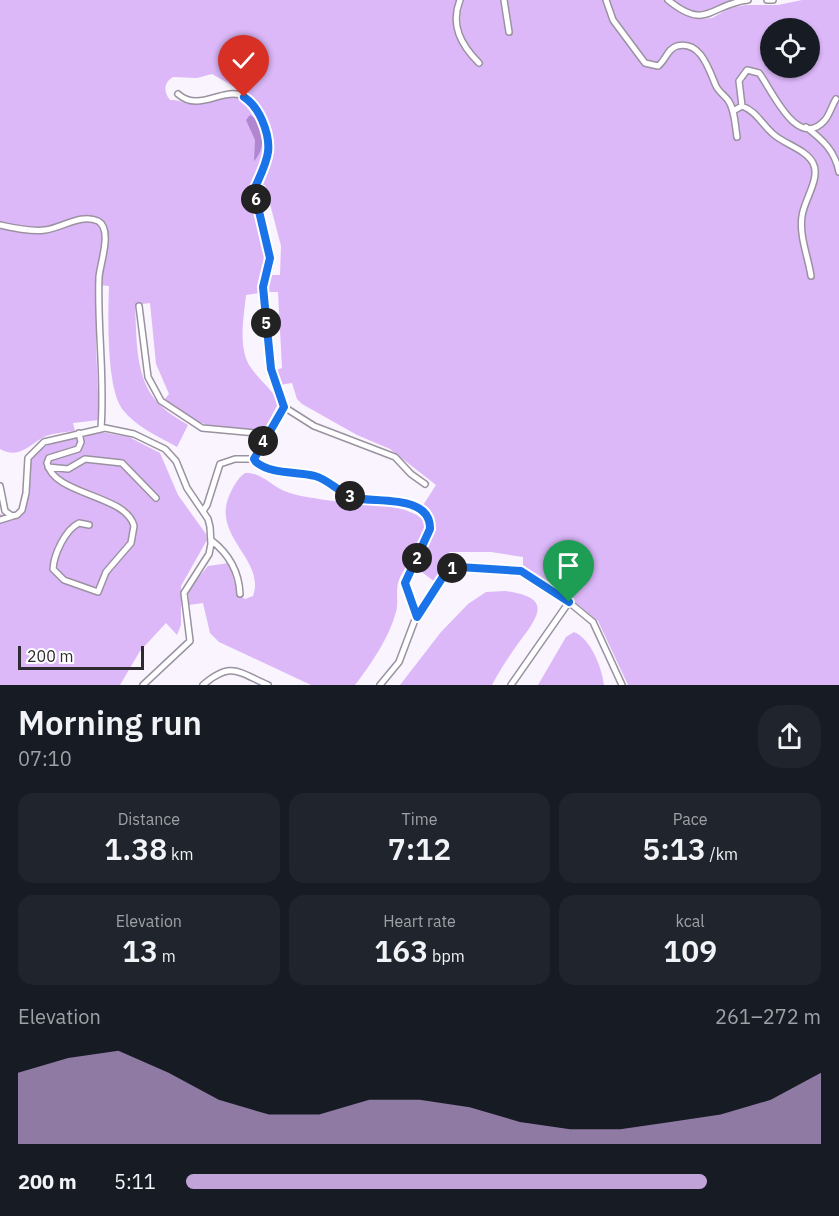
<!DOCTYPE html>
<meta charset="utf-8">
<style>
:root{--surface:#171b24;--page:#20242c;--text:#f1f3f6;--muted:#9ea1a6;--accent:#c2a3d9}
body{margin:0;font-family:"IBM Plex Sans",sans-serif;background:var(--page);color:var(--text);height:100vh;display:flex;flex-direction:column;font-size:22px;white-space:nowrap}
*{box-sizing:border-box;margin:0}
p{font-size:20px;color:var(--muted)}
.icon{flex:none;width:33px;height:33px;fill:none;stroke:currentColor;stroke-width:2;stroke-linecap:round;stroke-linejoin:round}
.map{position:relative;height:685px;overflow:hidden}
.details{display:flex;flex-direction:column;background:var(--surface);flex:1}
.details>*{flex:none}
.fabs{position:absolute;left:760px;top:18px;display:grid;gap:12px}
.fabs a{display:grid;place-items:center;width:60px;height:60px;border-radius:50%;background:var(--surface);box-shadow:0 2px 4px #0004;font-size:30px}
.scale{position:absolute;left:18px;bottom:15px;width:126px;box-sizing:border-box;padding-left:6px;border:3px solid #2d2a30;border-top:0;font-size:16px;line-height:21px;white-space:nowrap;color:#2d2a30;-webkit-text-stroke:4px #fff;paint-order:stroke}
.pin{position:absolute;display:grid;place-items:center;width:51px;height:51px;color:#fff;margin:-62px -26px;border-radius:50% 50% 50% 0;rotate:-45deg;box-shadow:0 0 6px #0007}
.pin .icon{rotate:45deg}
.km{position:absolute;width:30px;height:30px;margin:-15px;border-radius:50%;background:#222;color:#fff;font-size:16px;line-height:30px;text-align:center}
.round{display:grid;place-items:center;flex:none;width:63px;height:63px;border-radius:24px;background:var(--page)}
.overview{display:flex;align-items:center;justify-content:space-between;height:102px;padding:0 18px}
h1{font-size:33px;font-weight:600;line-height:45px}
.figures{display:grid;grid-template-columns:repeat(3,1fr);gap:9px;height:102px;padding:6px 18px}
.figures div{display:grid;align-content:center;border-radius:15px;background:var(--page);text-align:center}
.figures b{font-size:30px;font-weight:600}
.figures small{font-size:16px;font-weight:400}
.figures p{font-size:16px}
.chart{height:168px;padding:12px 18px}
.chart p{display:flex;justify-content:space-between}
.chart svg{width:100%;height:108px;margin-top:6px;fill:var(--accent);opacity:.7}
ul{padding:0 18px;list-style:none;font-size:20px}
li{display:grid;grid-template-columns:96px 72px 1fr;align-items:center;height:45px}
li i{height:15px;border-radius:8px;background:var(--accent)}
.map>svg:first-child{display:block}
.green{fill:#dcb8f9;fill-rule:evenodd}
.water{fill:#b186d1}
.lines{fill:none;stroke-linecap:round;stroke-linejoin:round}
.minor-casing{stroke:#9a92a0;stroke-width:8}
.minor{stroke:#fff;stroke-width:5}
.route-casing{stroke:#fff;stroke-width:12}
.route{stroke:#1a73e8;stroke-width:8}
</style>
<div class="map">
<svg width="839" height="685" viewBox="0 0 839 685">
<rect width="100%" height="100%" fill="#f9f4fd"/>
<!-- green -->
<path class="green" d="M0,0h457c-9,29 1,46 21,67l3,-5c-18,-20 -26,-35 -17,-62h200l20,15 17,4 11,-1 18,-10 16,-3h32l24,-5h37v685h-211l-30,-64 -34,-28 -41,-24v-12l-32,-5h-42v10l-14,20 -20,-15 19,-42 -2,-10 -10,-8 14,-22 -46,-36 -33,-14 -55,-31 -5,-5 -5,-16 -13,2 -5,-14 8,-3 -4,-76h-13l3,-17h12l1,-29 -16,-61h-5c29,-58 2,-84 -48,-111l-15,4 -24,-1c-9,5 -10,15 -3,23 11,-1 17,6 26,4 11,-1 20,-8 31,-9 26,-2 42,36 39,58 -2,12 -15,26 -14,38 1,23 15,44 15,67 1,13 -7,22 -7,35l-14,2c-2,21 -8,50 3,70 9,14 22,23 30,37l-15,28c-49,1 -61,-2 -100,-30l5,-6 -13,-30 -6,-61 -15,2c2,33 -1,76 26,101 8,8 18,13 27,19l-11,22c-17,-10 -41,-20 -54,-37 -17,-21 -15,-96 -14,-124l-11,-1 -2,60 3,75 -26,3 2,8c-9,1 -20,2 -29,5 -17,8 -26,24 -46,13zM771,28h39v40h-39z
M673,0h62c-26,8 -37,21 -62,0z
M101,432l28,5 31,16 18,42 28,39 1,6 -26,46v39l-4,10 -11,-12 -26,28 -20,34h-120v-171l12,6 11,-6c6,-16 5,-30 6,-47 2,-26 52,-31 72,-35z
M245,473c17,-1 27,14 42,19 10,4 22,5 32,7 26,5 88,2 105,22 5,19 -18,42 -25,59 -4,10 0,21 -3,32 -7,26 -25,52 -41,73h-44l-92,-43 -9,-9 -7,-30 -14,2 -1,-15 20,-24 21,-3 9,32 7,4 8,-3c13,-36 -41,-59 -24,-100 4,-9 8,-17 16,-23z
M505,591c49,6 34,25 12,54 -9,13 -18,26 -25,40h-92l41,-53 27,-28 18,-12z
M574,632c17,7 28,36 30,53h-66l28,-48z"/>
<!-- water -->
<path class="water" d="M250,115l7,4c7,13 8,31 -3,42l1,-21 -9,-20z"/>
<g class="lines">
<!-- minor casing -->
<g class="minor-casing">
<path id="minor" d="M460,0c-10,25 1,45 19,63
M504,0l5,32
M606,0l7,20 32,43 13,3c8,-6 9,-17 19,-20 24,-6 32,24 39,40 3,6 8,9 12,14 7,10 7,25 9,37
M668,0c39,32 42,4 80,0
M767,0h6
M178,94c28,25 59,-28 82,23 4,9 10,21 9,31 0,16 -11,28 -15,43l15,62 1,13 -7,21 8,82 13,38 30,19 81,31 16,17 14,10
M742,106c14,5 19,17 30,27 11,11 34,16 41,30 8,15 -9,37 -11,53 -3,20 6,40 9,60
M733,111l9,-5 -3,-25 8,-11 12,3c12,15 38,79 66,47 5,-6 7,-15 11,-21
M806,127c17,13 29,24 33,45
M0,225c14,3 31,7 45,5 17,-2 36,-17 53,-9 15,8 2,43 1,56 -2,50 6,100 2,151
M139,306l9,71 13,24 41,27 65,6
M79,433l2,9 -3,7 -29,9 -2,5c7,33 79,31 87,63l-3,17 -25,29 -8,20 -34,-12 -11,-11c1,-15 12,-39 26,-46l10,2
M254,459c11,16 40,13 57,16 17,3 28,19 45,23 21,5 75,-4 74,31l-25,54 11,34
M254,459l30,-52
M48,467l20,2 17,-10 37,4 34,35
M0,486l5,25 7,5 5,-1 5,-5 4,-17 2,-35 16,-16 61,-14 29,6 31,15 11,12 11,27 21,31 2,8 1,17 -2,10 -25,39 6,48 -47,44
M203,511l4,-6 13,-41 15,-5h19
M0,520l13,-4
M211,540c18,14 28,31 29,54
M203,685c28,-24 35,-13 65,0
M380,685l19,-23 17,-45 29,-44 6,-5 8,-1 62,4 38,23 34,28 29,63
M511,685l58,-83"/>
</g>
<!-- minor -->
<use href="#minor" class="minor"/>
</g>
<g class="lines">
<!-- route casing -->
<g class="route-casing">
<path id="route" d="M244,97c9,6 14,14 18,23 13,30 4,42 -8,70l16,68 -7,29 8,82 13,38 -30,52 2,3c16,13 40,9 59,14 15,4 24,18 41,22 20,5 75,-4 74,31l-25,54 12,34 29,-45 13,-5 62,4 48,31"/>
</g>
<!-- route -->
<use href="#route" class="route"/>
</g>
</svg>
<div class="fabs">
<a><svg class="icon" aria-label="locate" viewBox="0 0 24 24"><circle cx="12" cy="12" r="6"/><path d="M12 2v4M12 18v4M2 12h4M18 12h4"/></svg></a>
</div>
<div class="scale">200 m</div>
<div class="pin" style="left:569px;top:602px;background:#1e9e55"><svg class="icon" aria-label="arrive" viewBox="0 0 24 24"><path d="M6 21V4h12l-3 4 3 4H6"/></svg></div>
<div class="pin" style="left:244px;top:97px;background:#d93025"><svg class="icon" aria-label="check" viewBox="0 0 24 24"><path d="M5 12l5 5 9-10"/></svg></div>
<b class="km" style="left:452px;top:568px">1</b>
<b class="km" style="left:417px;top:558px">2</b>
<b class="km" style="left:350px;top:496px">3</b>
<b class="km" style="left:263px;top:441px">4</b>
<b class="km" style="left:266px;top:323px">5</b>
<b class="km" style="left:256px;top:199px">6</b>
</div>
<section class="details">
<div class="overview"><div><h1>Morning run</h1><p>07:10</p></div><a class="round"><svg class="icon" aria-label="share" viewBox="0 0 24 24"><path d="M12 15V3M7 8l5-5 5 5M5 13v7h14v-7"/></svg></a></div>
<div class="figures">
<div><p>Distance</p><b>1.38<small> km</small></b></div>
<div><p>Time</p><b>7:12</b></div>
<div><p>Pace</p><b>5:13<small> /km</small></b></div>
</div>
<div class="figures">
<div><p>Elevation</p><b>13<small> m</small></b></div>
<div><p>Heart rate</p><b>163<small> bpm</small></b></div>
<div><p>kcal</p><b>109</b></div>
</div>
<div class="chart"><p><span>Elevation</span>261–272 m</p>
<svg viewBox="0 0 160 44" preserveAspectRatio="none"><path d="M0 44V15L10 9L20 6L30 15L40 26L50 32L60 32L70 26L80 26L90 29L100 35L110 38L120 38L130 35L140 32L150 26L160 15V44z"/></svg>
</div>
<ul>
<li><b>200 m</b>5:11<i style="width:82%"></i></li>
</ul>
</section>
